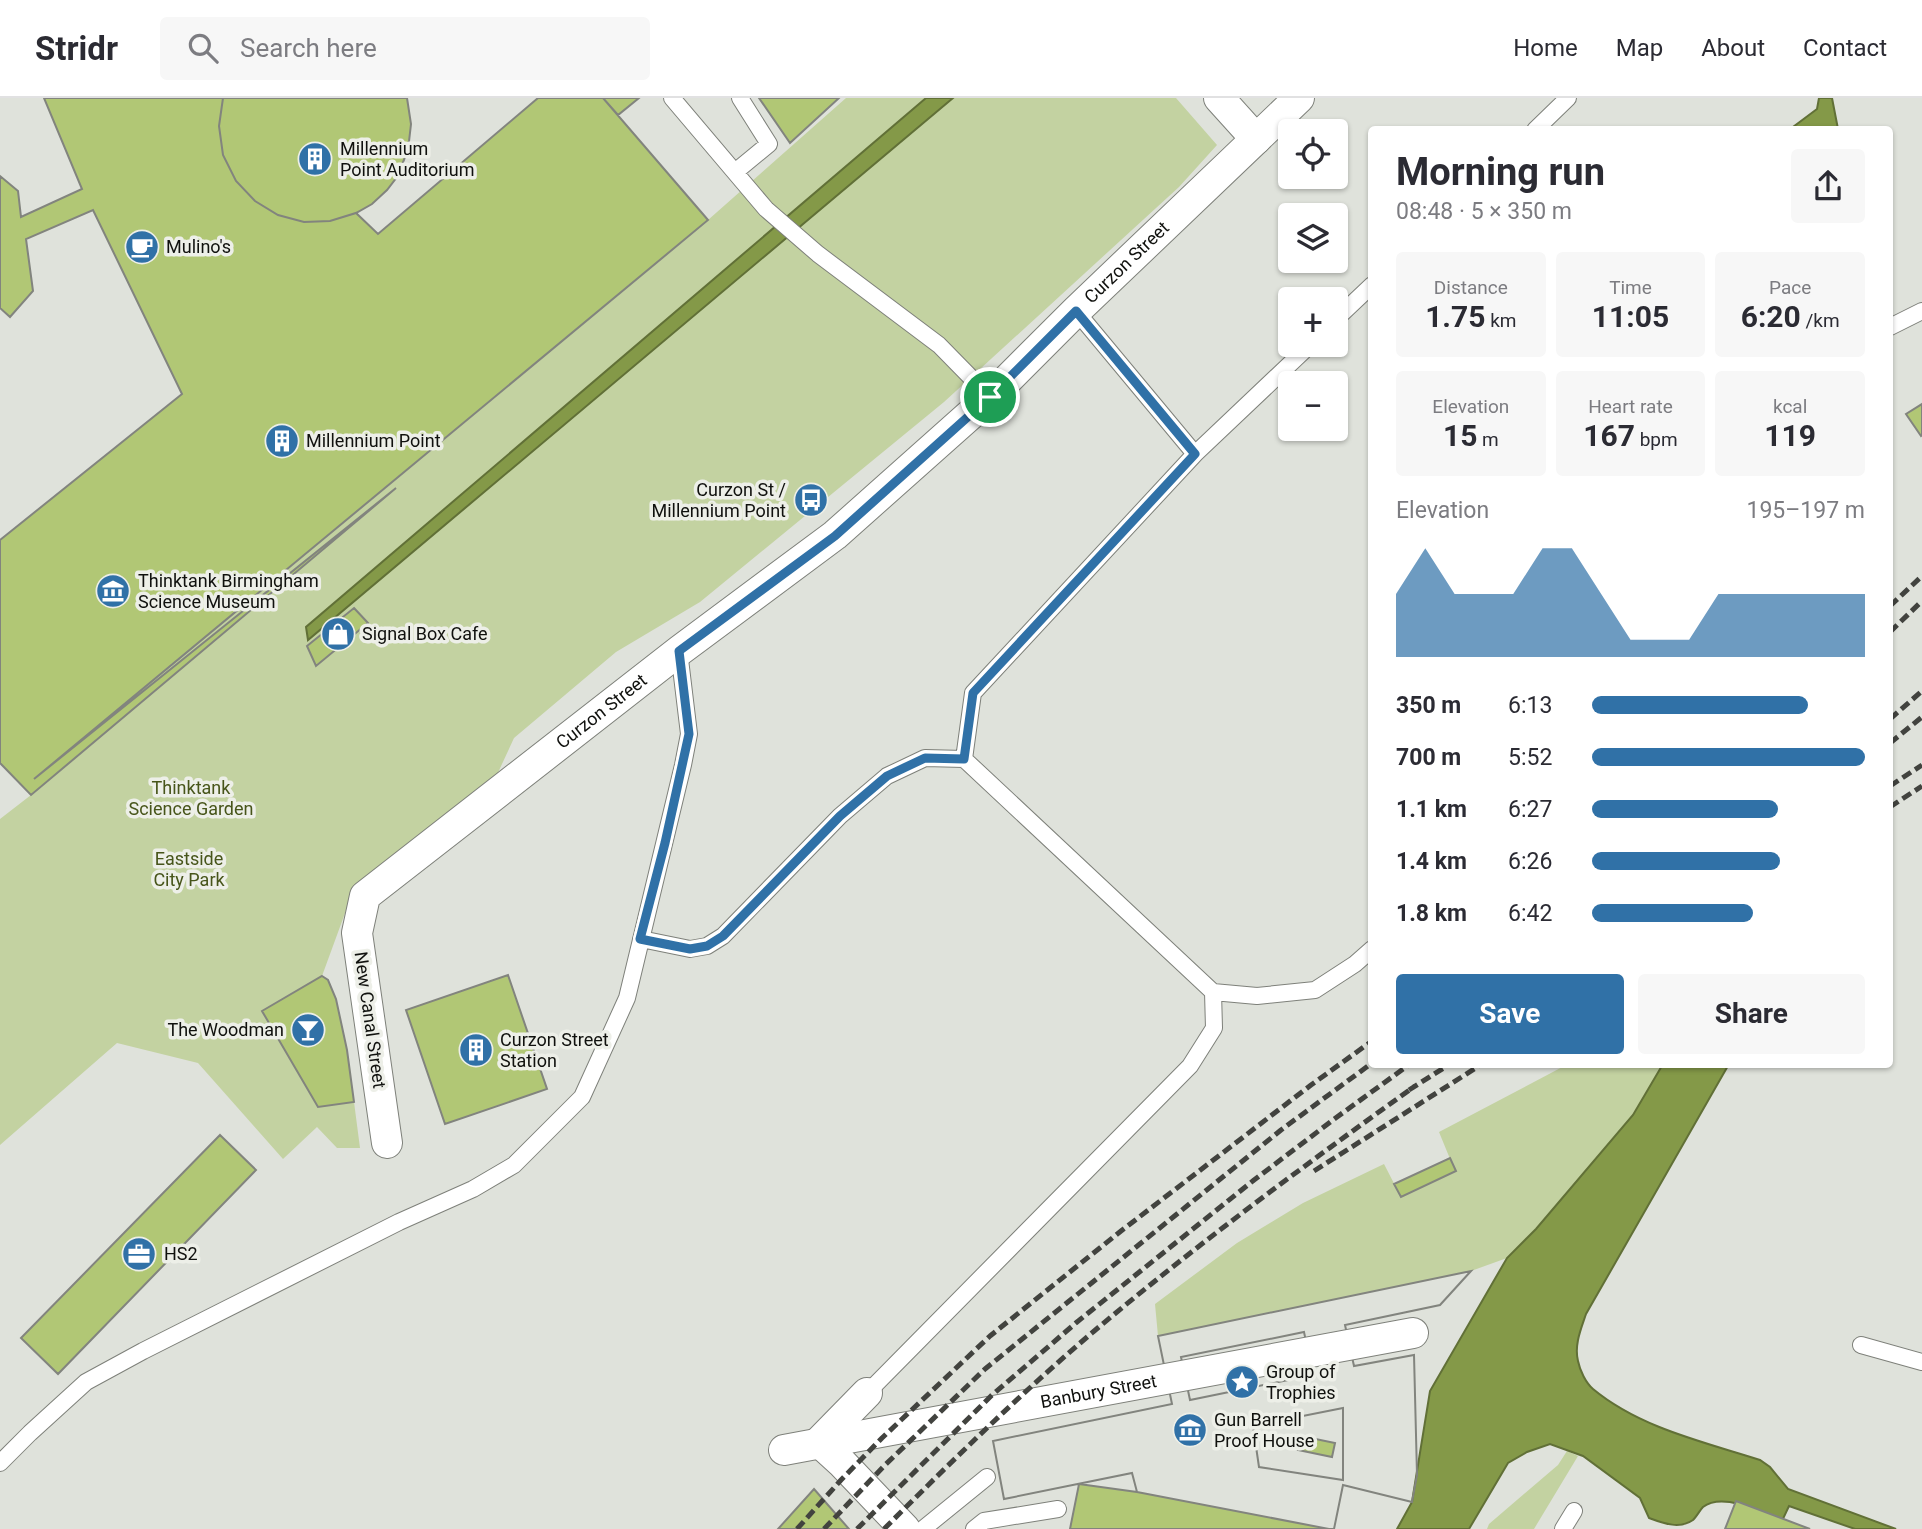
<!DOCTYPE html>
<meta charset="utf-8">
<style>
:root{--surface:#fff;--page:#f7f7f7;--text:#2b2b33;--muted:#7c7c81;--line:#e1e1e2;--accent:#3071a7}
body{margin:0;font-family:Roboto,sans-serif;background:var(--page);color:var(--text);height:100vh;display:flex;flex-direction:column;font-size:26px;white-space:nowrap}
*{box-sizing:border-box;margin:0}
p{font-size:23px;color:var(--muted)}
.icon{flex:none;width:38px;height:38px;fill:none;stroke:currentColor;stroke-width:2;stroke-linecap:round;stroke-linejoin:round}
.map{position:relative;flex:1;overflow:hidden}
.panel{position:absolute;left:1368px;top:28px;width:525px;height:942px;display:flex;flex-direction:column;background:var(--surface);border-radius:7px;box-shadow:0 2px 5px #0004}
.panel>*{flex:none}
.controls{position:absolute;left:1278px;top:21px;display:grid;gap:14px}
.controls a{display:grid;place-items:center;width:70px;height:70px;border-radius:7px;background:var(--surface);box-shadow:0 2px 5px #0004;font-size:35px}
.pin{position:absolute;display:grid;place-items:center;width:60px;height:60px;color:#fff;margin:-30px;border:4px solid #fff;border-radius:50%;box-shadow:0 2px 7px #0007}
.round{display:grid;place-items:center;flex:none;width:74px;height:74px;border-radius:7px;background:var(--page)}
.summary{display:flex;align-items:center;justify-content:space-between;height:119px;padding:0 28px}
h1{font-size:38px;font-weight:700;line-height:52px}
.figures{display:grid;grid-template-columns:repeat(3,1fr);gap:10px;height:119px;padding:7px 28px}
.figures div{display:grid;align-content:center;border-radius:7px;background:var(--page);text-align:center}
.figures b{font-size:30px;font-weight:700}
.figures small{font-size:19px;font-weight:400}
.figures p{font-size:19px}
.chart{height:196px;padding:14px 28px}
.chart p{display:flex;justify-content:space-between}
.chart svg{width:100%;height:126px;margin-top:7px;fill:var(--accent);opacity:.7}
.button{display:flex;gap:14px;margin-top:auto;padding:14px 28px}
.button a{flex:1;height:80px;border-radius:7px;background:var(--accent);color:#fff;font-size:28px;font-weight:700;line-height:80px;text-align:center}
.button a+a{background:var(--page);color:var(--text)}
ul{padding:0 28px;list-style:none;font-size:23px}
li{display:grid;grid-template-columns:112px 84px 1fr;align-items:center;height:52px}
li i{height:18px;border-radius:9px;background:var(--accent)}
header{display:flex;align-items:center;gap:42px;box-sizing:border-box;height:98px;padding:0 35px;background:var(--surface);border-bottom:2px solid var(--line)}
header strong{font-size:33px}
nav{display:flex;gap:38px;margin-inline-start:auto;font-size:24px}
.search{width:490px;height:63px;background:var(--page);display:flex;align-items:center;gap:18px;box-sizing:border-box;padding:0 24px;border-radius:7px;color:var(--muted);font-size:26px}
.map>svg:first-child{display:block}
.green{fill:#c3d2a1}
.water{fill:#849948;stroke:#617037;stroke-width:2}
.pier{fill:#dfe2db}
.building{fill:#b1c775;stroke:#82847e;stroke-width:2;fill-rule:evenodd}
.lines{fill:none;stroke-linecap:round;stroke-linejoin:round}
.lane-casing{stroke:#7e807a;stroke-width:18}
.street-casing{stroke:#7e807a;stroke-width:32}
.lane{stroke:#fff;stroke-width:16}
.street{stroke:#fff;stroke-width:30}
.rail{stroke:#42433f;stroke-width:5;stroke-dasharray:10 5;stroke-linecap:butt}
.route-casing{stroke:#fff;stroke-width:14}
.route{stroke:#3071a7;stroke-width:9}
.labels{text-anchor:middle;stroke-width:7;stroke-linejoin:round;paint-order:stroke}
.poi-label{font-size:18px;fill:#10110e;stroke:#edefe8;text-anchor:start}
.street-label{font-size:18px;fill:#10110e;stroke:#edefe8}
.park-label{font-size:18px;fill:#47551a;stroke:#edefe8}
</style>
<header>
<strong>Stridr</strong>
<div class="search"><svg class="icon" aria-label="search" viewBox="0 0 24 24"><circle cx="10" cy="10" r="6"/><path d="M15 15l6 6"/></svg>Search here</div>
<nav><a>Home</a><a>Map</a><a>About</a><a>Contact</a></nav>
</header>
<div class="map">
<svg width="1922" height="1431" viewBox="0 0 1922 1431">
<rect width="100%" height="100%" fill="#dfe2db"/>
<!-- green -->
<path class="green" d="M846,0h330l41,47 -38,42 -235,215 -244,200 -84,50 -102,86 -18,39 -144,117 -30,82 -4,130 36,-4 6,46h-23l-20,-21 -34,32 -85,-96 -81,-20 -117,102v-326l31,-24 336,-283 -333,267 674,-559z
M1568,966h95l-30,51 -97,114 -29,29 -36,13 -313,65 -3,-32 82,-61 66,-40 81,-39 17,33 54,-26 -16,-39z
M1567,1353l11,5 -44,73h-47l2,-5 69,-59z"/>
<!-- water -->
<path class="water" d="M926,0h27l-645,542 -2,-13z
M1819,0h13l6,31h-45v-2l24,-18z
M1663,966h66l-143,250c-5,15 -12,31 -8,47 2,10 8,22 15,28 47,39 111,53 167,71l10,7 18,22 108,40h-41l-66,-23 -7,15c-20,-9 -59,-29 -79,-14 -3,3 -6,9 -10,13 -13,9 -28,4 -44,-2l-9,-20 -57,-42 -33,-12 -23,8 -19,11 -39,66h-72l15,-27 18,-111 77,-133 29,-29 97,-114z"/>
<!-- pier -->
<path class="pier" d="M1910,592l-15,64 -2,5 -3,1v-54z"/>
<!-- building -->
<path class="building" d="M44,0h179l-4,28 4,29 13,26 19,20 23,14 26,7 26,-1 26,-8 22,21 160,-136h65l105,122 -674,559 362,-291 -365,307 -31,-32v-223l182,-146 -89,-184 -67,29 7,52 -23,26 -10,-9v-132l18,15 3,26 61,-28z
M223,0h184l4,26 -3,26 -11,27 -10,13 -15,14 -16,9 -26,8 -26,1 -26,-7 -23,-14 -19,-20 -13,-26 -4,-29z
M603,0h36l-21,17z
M759,0h80l-49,45z
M1922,306v31l-1,1 -15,-22z
M354,510l14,15 -52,43 -9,-20z
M508,877l39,114 -102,35 -39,-114z
M322,878l6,4 8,19 11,51 7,52 -36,5 -56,-96z
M220,1037l36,35 -198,204 -37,-36z
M1450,1060l6,13 -55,26 -7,-13z
M1471,1173l-31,34 -95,20 9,41 60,-11 3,120 -5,27 -69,-17 -9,44h-5l-192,-37 -5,-19 -128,26 -11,-58 179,-37 -14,-68zM1304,1234l9,43 -123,25 -9,-43zM1343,1310v72l-84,-13 -6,-41z
M1471,1173l-31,34 -95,20 9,41 60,-11 3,120 -5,27 -69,-17 -9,44h-5l-192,-37 -5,-19 -128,26 -11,-58 179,-37 -14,-68z
M1304,1234l9,43 -123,25 -9,-43z
M1343,1310v72l-84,-13 -6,-41z
M1301,1338l34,7 -3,14 -34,-7z
M1079,1386l58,8 192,37h-259z
M814,1391l35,40h-71z
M1736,1403l74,28h-85z"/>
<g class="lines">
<!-- lane casing -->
<g class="lane-casing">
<path id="lane" d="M672,0l94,111 52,45 121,91 51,52
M1535,32l33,-32
M735,74l34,-28 -29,-46
M1076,213l119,143
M1335,222l37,-35
M1890,229l32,-16
M964,661l9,-66 222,-239 115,-109
M641,841l49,10 17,-3 16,-10 117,-120 47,-40 38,-18 39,1 249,233 44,4 58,-6 40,-26 17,-15
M1861,1247l61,17
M867,1295l323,-327 24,-38 -1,-36
M0,1365l30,-30 56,-51 57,-31 256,-129 74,-33 41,-24 68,-68 45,-99 56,-233 6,-31 -10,-83
M923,1431l64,-52
M974,1431l10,-8 74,-12
M1563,1431l11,-18"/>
</g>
<!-- street casing -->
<g class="street-casing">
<g id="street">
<path d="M1219,0l37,41"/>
<path id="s1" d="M387,1045l-30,-210 8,-37 314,-245 156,-116 155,-138 86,-86 223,-213"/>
<path d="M867,1295l-48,49 23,21 63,66"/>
<path id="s2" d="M784,1352l629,-117"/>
</g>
</g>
<!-- lane -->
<use href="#lane" class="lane"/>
<!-- street -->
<use href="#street" class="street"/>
<!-- rail -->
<path class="rail" d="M1890,508l32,-30
M1890,534l32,-31
M1890,621l32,-28
M1890,645l32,-26
M1890,688l32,-21
M1890,709l32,-21
M1409,992l41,-26
M1314,1073l168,-107
M797,1431l44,-49 41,-42 108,-102 131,-105 190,-146 61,-44
M824,1431l61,-64 100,-96 296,-239 91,-67
M857,1431l134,-133 86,-74 177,-142 83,-63 73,-53
M884,1431c68,-68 136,-135 209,-197 103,-87 212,-167 322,-246"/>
</g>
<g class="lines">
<!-- route casing -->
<g class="route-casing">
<path id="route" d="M1076,213l119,143 -222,239 -9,66 -39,-1 -38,18 -47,40 -117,120 -16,10 -17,3 -50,-10 25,-96 24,-109 -10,-83 156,-115 155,-139z"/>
</g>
<!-- route -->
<use href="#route" class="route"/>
</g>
<!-- icons -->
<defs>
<g id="building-disc" transform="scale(1.75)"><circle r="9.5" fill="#3071a7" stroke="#edefe8"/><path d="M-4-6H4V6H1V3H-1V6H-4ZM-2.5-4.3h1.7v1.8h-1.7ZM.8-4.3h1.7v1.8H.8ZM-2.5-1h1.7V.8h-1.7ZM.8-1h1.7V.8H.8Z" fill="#fff"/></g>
<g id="cafe-disc" transform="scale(1.75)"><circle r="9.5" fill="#3071a7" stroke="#edefe8"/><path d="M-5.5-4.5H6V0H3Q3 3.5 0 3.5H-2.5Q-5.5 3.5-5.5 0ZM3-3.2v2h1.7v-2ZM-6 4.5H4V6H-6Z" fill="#fff"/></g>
<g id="bus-disc" transform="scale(1.75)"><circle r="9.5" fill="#3071a7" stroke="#edefe8"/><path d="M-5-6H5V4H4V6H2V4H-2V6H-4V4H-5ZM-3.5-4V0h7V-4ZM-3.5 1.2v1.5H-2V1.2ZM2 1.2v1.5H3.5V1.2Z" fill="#fff"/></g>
<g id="museum-disc" transform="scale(1.75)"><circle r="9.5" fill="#3071a7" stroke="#edefe8"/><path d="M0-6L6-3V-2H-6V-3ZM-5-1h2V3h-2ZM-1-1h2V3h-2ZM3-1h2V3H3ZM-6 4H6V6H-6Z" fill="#fff"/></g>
<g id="shop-disc" transform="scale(1.75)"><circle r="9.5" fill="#3071a7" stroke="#edefe8"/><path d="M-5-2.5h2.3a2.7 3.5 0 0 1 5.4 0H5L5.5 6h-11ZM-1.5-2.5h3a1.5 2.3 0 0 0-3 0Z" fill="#fff"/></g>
<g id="bar-disc" transform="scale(1.75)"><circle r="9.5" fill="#3071a7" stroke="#edefe8"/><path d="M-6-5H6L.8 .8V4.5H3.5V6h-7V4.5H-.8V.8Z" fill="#fff"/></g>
<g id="office-disc" transform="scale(1.75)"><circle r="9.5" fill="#3071a7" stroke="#edefe8"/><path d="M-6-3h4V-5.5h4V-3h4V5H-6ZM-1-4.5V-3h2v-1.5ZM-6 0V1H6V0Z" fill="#fff"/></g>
<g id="sight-disc" transform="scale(1.75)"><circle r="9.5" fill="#3071a7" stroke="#edefe8"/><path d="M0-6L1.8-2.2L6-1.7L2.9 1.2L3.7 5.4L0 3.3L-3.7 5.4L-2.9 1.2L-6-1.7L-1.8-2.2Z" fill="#fff"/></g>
</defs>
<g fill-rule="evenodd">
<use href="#building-disc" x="315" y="61"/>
<use href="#cafe-disc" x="142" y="149"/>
<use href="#building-disc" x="282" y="343"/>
<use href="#bus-disc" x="811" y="402"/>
<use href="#museum-disc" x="113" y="493"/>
<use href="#shop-disc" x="338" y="536"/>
<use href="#bar-disc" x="308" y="932"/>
<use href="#building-disc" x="476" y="952"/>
<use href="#office-disc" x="139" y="1156"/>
<use href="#sight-disc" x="1242" y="1284"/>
<use href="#museum-disc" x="1190" y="1332"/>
</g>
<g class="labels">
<!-- poi labels -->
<g class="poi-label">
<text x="340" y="57">Millennium<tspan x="340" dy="21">Point Auditorium</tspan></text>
<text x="166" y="155">Mulino's</text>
<text x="306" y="349">Millennium Point</text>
<text x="786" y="398" text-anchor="end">Curzon St /<tspan x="786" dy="21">Millennium Point</tspan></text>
<text x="138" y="489">Thinktank Birmingham<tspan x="138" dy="21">Science Museum</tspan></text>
<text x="362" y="542">Signal Box Cafe</text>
<text x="284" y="938" text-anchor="end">The Woodman</text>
<text x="500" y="948">Curzon Street<tspan x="500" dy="21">Station</tspan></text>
<text x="164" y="1162">HS2</text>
<text x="1266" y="1280">Group of<tspan x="1266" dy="21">Trophies</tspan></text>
<text x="1214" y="1328">Gun Barrell<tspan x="1214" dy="21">Proof House</tspan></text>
</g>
<!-- street labels -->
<g class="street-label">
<text dy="6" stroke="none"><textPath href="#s1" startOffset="1242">Curzon Street</textPath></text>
<text dy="6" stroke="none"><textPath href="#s1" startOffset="550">Curzon Street</textPath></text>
<text transform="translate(370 922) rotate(82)" y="6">New Canal Street</text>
<text dy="6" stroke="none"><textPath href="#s2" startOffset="320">Banbury Street</textPath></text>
</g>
<!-- park labels -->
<g class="park-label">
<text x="191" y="696">Thinktank<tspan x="191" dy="21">Science Garden</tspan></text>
<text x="189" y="767">Eastside<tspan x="189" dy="21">City Park</tspan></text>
</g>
</g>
</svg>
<div class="controls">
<a><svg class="icon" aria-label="locate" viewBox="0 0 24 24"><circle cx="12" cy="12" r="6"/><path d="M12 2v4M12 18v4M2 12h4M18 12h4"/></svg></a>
<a><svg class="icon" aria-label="layers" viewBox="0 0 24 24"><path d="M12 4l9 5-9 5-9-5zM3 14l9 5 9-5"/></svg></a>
<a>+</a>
<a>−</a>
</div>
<div class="pin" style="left:990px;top:299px;background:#1e9e55"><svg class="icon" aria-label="arrive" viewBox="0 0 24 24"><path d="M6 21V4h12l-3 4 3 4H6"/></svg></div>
<section class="panel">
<div class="summary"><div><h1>Morning run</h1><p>08:48 · 5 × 350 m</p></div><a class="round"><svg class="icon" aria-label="share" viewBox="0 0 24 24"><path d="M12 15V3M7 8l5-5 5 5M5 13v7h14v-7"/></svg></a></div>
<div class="figures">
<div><p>Distance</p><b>1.75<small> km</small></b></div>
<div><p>Time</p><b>11:05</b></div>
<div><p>Pace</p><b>6:20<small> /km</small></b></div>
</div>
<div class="figures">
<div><p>Elevation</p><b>15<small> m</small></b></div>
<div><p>Heart rate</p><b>167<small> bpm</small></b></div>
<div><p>kcal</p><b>119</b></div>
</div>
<div class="chart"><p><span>Elevation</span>195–197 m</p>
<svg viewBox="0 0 160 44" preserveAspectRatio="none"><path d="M0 44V22L10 6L20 22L30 22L40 22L50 6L60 6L70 22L80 38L90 38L100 38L110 22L120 22L130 22L140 22L150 22L160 22V44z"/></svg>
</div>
<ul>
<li><b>350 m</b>6:13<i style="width:79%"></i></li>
<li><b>700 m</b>5:52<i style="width:100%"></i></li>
<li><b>1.1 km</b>6:27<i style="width:68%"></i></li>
<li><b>1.4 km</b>6:26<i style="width:69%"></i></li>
<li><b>1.8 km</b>6:42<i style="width:59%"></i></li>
</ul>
<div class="button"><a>Save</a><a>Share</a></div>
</section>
</div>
